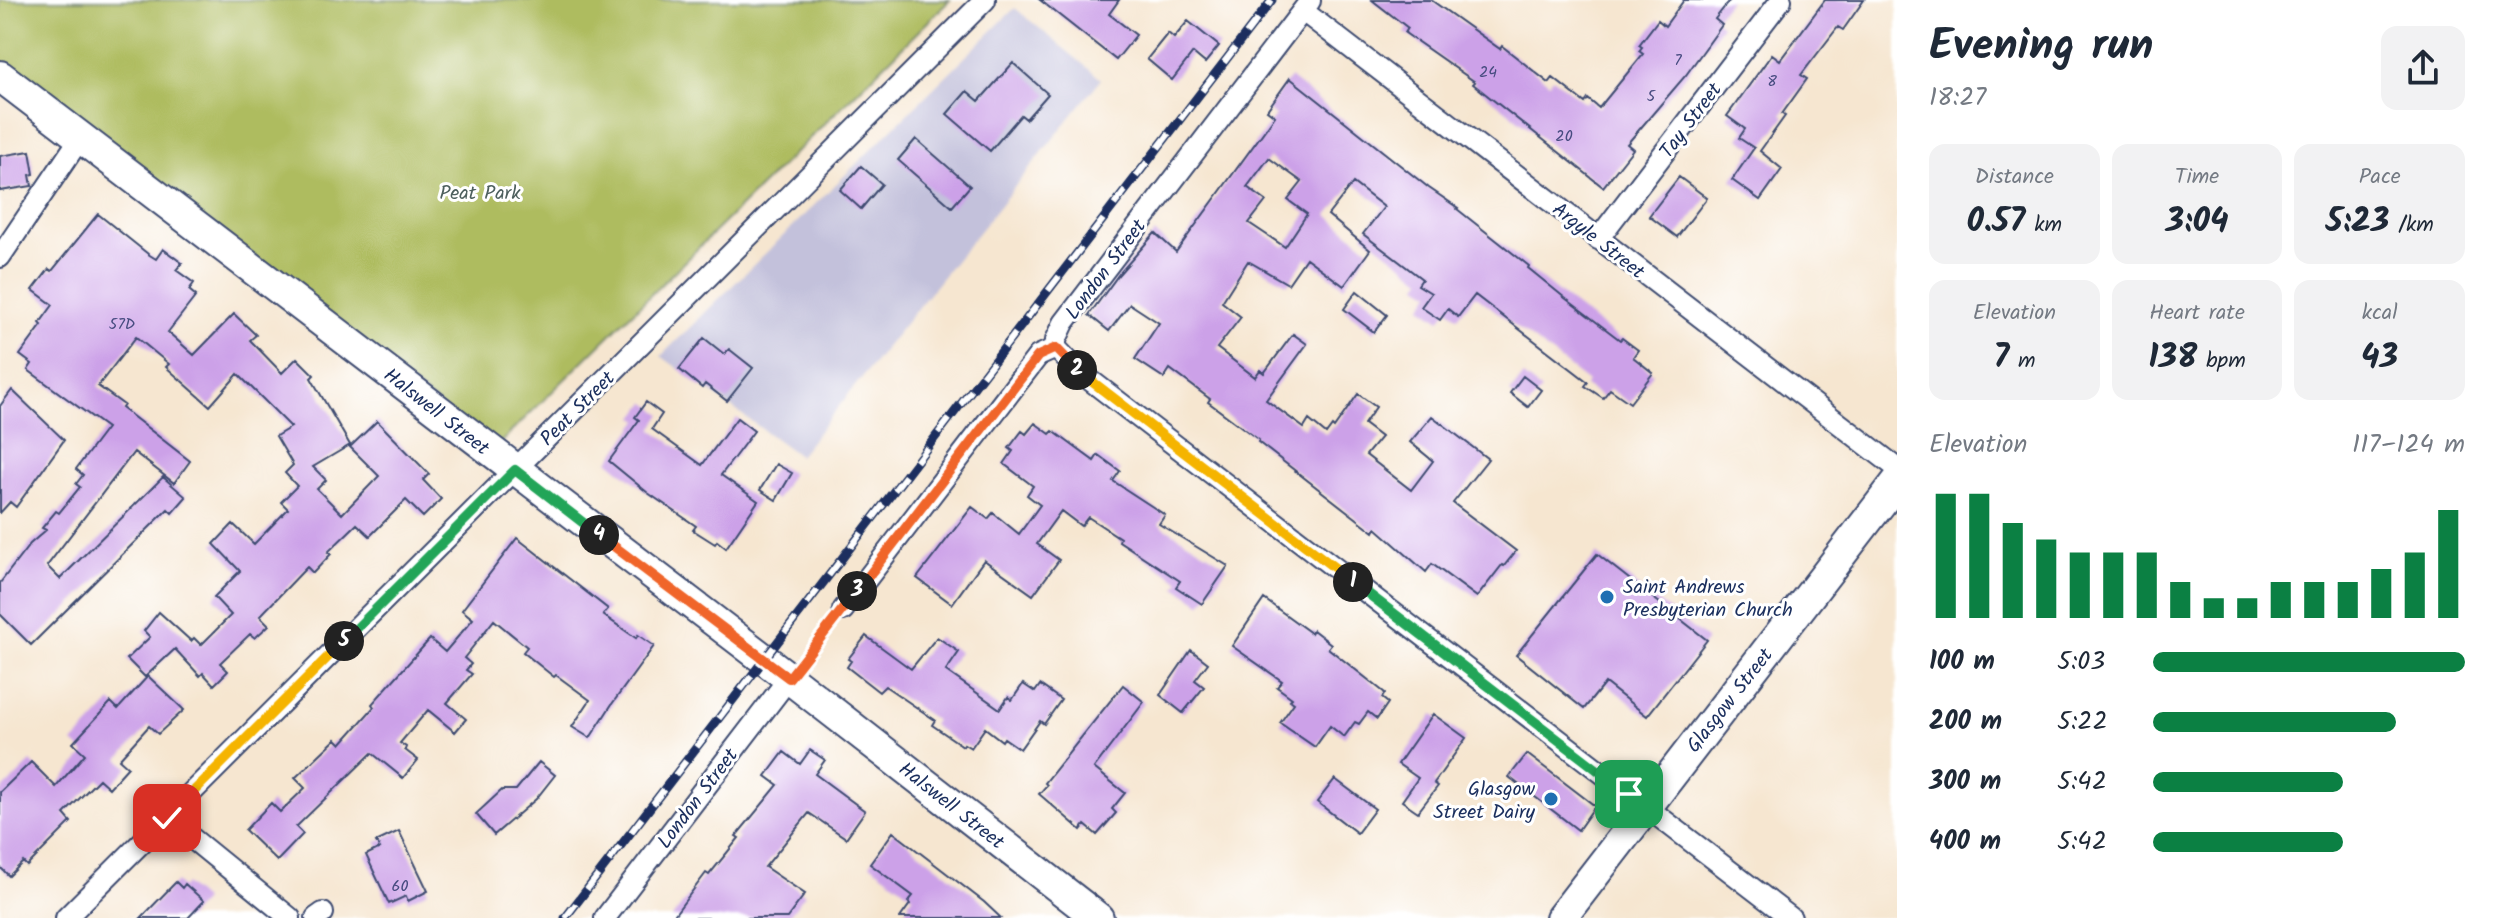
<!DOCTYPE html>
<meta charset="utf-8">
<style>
:root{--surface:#fff;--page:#f2f2f3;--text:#1f2937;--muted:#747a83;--accent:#0b8043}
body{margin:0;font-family:Kalam,sans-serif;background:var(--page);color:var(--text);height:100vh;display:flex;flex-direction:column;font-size:30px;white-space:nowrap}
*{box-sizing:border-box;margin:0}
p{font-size:26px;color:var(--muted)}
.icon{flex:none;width:44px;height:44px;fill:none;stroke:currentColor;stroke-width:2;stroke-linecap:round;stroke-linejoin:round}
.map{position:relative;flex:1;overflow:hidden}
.drawer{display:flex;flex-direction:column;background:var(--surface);width:600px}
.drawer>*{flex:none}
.pin{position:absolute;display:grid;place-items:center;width:68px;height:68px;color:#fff;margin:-34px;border-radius:16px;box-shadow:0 4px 12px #0006}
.km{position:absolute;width:40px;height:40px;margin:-20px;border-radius:50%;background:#222;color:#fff;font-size:22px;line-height:40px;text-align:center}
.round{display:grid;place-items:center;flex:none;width:84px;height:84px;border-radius:16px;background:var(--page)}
.headline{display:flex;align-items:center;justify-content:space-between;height:136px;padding:0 32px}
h1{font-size:44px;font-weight:800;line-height:60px}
.figures{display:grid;grid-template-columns:repeat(3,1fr);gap:12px;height:136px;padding:8px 32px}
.figures div{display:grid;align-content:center;border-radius:16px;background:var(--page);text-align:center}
.figures b{font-size:34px;font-weight:800}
.figures small{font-size:22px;font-weight:400}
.figures p{font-size:22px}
.chart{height:224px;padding:16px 32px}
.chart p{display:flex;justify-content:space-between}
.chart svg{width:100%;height:144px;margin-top:8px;stroke:var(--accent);stroke-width:6}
ul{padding:0 32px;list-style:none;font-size:26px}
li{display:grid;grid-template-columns:128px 96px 1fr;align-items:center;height:60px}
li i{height:20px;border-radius:10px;background:var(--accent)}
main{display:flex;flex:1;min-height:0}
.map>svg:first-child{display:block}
.industrial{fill:#c3c1db}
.green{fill:#aebc5e;stroke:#64765e;stroke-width:2}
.building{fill:#cca1e8;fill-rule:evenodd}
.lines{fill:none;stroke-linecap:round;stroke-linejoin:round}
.street-casing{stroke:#3c4a6f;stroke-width:24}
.secondary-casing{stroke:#3c4a6f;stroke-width:34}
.path{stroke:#3c4a6f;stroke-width:4;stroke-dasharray:2 6;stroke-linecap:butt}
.street{stroke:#fff;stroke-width:20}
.secondary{stroke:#fff;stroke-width:30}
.rail-casing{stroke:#1b2f5e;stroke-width:9}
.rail{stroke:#fff;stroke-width:6;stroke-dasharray:18;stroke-linecap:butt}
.split-1-casing{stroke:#fff;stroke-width:16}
.split-2-casing{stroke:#fff;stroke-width:16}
.split-3-casing{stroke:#fff;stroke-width:16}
.split-4-casing{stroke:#fff;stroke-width:16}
.split-5-casing{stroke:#fff;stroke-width:16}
.split-6-casing{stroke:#fff;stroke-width:16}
.split-1{stroke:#22a559;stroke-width:10}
.split-2{stroke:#f5b400;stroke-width:10}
.split-3{stroke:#f0652b;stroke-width:10}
.split-4{stroke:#f0652b;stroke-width:10}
.split-5{stroke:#22a559;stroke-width:10}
.split-6{stroke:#f5b400;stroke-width:10}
.poi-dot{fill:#1f6fb2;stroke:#fff;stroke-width:3}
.labels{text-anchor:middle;stroke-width:6;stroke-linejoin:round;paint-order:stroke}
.number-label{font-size:16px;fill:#474c80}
.street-label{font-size:20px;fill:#1b2f5e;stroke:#fff}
.park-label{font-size:20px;fill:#4e605e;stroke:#fff}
.poi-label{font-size:20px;fill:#1b2f5e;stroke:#fff;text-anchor:start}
</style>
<main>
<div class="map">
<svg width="1897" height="918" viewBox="0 0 1897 918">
<rect width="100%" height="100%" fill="#fff"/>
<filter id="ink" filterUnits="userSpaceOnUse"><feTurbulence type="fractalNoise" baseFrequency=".0125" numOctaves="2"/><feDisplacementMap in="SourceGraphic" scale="16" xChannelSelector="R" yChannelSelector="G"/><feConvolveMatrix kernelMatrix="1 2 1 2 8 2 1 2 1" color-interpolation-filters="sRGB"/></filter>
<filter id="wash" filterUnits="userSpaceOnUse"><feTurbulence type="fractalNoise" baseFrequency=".006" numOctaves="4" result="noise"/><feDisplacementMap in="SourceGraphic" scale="32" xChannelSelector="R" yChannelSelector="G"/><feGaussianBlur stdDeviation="1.8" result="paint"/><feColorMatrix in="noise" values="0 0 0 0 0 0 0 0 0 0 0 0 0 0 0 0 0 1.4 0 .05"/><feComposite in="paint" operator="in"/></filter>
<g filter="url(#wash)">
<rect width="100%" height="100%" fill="#f6e6d0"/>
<!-- industrial -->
<path class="industrial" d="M1015,8l86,71 -302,377 -138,-100z"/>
<!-- green -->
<path class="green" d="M0,0h950l-455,448 -495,-382z"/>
<g id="blocks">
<!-- building -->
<path class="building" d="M1040,0h79l-10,14 27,21 -20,25z
M1372,0h59l69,49 2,-3 47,37 4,-5 32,25 3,-4 11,9 44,-54 -4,-3 3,-4 -3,-2 19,-25 7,6 19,-26h46l-15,19 7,6 -36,50 -59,69 6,5 -30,38 -130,-103 2,-2 -70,-49 3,-5z
M1825,0h39l-21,30 -5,-3 -37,48 6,4 -25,35 3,2 -25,35 22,18 -22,31 -28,-20 22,-32 -15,-10 6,-9 -18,-13 45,-62 8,6z
M1188,21l31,25 -14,17 -12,-10 -21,27 -25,-21 21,-26 6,5z
M1013,63l35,31 -22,25 -5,-4 -31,36 -43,-37 20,-23 12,10z
M1290,78l139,110 29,20 -1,1 72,57 -1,2 37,30 55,42 2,-2 16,12 -5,7 20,16 -23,30 -20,-14 -7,9 -18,-12 3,-4 -113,-87 -17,22 -10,-8 -8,11 -19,-13 10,-14 -13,-8 4,-6 -59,-45 21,-27 -31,-24 -25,32 42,35 -26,36 -38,-28 -18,26 -40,-23 -26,41 19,15 -24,31 38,29 5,-7 4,3 29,-39 14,10 -41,56 38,28 5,-8 17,14 6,-8 2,2 24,-34 18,13 -12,17 17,13 -15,18 45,35 22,-29 -23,-19 22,-26 56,43 -35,44 63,48 -12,15 -2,-1 -25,32 -45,-33 -6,8 -50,-44 -2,4 -116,-90 1,-2 -51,-38 2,-3 -40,-30 -6,9 -29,-19 24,-36 -29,-19 -21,27 -20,-16 30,-41 36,-41 21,19 99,-136 -8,-6zM1269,158l33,24 -14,18 19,14 -22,33 -36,-24 17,-22 -19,-14z
M916,139l54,47 -18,21 -54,-47z
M30,151l4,23 -4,1 2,11 -32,5v-35z
M861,166l21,18 -21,25 -21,-19z
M1679,177l28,21 -30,39 -28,-21z
M98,214l50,40 8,5 7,-10 19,14 -6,7 18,13 -5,7 7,6 -28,36 26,23 40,-41 22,21 -6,5 32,33 15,-15 17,17 -3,3 39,67 -37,22 13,13 -9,9 25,25 37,-38 -29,-29 27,-26 52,53 -6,6 18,19 -18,18 -17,-17 -36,36 -13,-12 -29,28 3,2 -18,19 -6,-6 -47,49 9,9 -14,13 -5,-4 -30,29 8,8 -14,14 -11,-12 -3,3 -25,-27 -30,28 -18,-18 23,-22 -6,-6 15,-19 32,29 3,-3 7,7 30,-30 -17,-18 26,-26 -26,-27 19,-20 21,20 34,-35 -7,-7 16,-16 -12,-13 8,-8 -17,-29 15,-9 -53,-53 -28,32 -44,-39 3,-3 -33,-27 -38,49 26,19 -2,3 68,53 -16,22 -40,-31 -87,114 13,13 103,-102 23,20 -14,16 -4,-4 -137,136 -31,-31v-31l30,-39 16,-14 -4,-2 14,-17 3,2 21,-26 -4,-3 7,-9 -7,-6 31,-41 -79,-58 4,-6 -12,-9 22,-30 -2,-2 13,-18 -20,-15 16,-21 3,2z
M1357,291l30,24 -13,17 -30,-23z
M704,338l20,16 5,-5 24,19 -26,33 -22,-17 -3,4 -23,-19z
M1523,376l18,14 -13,17 -18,-14z
M12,390l52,50 -48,67 -6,-5 -10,11v-107z
M646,402l16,12 -10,15 50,36 35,-47 17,13 -33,44 37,26 -32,47 -9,-7 -2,3 -22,-14 3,-4 -48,-33 -39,-32 30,-41 -4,-3z
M1035,423l15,11 3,-3 41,30 4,-6 22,16 -7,10 52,34 -6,9 69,42 -26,38 -26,-17 4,-6 -61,-40 1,-3 -32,-21 -7,9 -20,-15 -24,33 22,16 -26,35 -49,-35 -32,44 -35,-26 55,-71 16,12 5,-6 26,21 21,-29 -13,-10 6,-9 -29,-22 9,-13 -4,-3 13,-17 4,3z
M776,464l16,9 -16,27 -16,-10z
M517,538l91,71 -5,6 33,23 2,-3 16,11 -42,58 -22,34 -18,-11 18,-27 -34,-25 -2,2 -31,-25 4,-5 -33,-27 -30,38 7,6 -5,6 6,4 -25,29 19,16 -11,13 -27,-22 -28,33 6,4 -1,3 13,10 -15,18 -31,-25 -76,74 7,7 -26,27 -32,-31 26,-27 9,9 25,-24 -10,-10 41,-39 5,5 33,-37 -2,-3 58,-65 15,13 28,-33 -11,-9z
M1597,554l110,86 -60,76 -42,-33 -21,26 -68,-54z
M1264,599l47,34 2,-3 18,14 -3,4 57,45 -3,5 6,5 -11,16 -9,-7 -9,12 -4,-2 -11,15 -14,-11 -15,21 -35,-24 14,-20 -4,-3 2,-2 -15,-11 5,-6 -50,-35z
M866,636l45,33 26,-32 22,15 -13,19 54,38 8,-12 4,3 11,-16 12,8 5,-7 21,15 -17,24 -4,-3 -20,28 -16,-11 -2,3 -17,-13 -14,20 -7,-4 -1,2 -31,-21 3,-5 -50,-34 -6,6 -32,-25 4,-6 -3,-2z
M1191,650l17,13 -13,17 9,7 -21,26 -23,-18z
M148,676l36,34 -26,24 -9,-8 -30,33 9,8 -19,21 -10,-9 -35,35 7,8 -44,44 -4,-4 -14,14 -9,-9v-75l31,-30 25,25 29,-33 -12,-11 38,-41 7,7z
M1123,685l21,17 -50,66 31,25 -13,16 4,4 -19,22 -12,-10 -4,5 -42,-36 8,-9 -2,-2z
M1433,714l33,24 -32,45 4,3 -20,26 -16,-11 16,-23 -20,-14z
M810,750l15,10 -10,14 50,37 -19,27 -37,-25 -44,54 40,27 -18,24h-115l34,-45 3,2 30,-37 -3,-2 42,-51 -12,-9 18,-24 16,12z
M1527,754l68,52 -17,24 -69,-53z
M539,762l16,13 -19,24 -42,36 -18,-21 26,-24h14z
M1335,779l40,30 -18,24 -40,-31z
M399,831l29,60 -20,10 -2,-5 -17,8 -23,-49 14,-7 -4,-6z
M893,832l91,70 17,16h-101l10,-14 -2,-2 5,-6 -43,-32z
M176,882l6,6 3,-4 19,17 -16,17h-47z"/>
</g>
</g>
<g filter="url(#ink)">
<use href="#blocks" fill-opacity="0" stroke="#3c4a6f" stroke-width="2"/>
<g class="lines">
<!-- street casing -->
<g class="street-casing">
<path id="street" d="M1303,11l594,457
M1598,239l183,-239
M0,257l81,-120
M1056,348l21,22 714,548
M1056,348v-8l8,-17 246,-322
M843,610l195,-254 18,-8
M167,818l123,100
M66,918l919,-918
M316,918l7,-5
M605,918l184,-240"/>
</g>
<!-- secondary casing -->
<g class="secondary-casing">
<path id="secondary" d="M0,76l789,602 309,240
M1561,918l336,-436"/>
</g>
<!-- path -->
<path class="path" d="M805,657l25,-30"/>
<!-- street -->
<use href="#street" class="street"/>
<!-- secondary -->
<use href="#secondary" class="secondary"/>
<!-- rail casing -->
<g class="rail-casing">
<path id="rail" d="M565,918l707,-918"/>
</g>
<!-- rail -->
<use href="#rail" class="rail"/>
</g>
</g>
<g class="lines" filter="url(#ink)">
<!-- split-1 casing -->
<g class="split-1-casing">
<path id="split-1" d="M1353,582l276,212"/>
</g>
<!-- split-2 casing -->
<g class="split-2-casing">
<path id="split-2" d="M1077,370l276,212"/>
</g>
<!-- split-3 casing -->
<g class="split-3-casing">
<path id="split-3" d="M857,591l181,-235 18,-8 21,22"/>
</g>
<!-- split-4 casing -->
<g class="split-4-casing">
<path id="split-4" d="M599,535l190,143 68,-87"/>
</g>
<!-- split-5 casing -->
<g class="split-5-casing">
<path id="split-5" d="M344,641l171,-171 84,65"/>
</g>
<!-- split-6 casing -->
<g class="split-6-casing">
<path id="split-6" d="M167,818l177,-177"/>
</g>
<!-- split-1 -->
<use href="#split-1" class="split-1"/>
<!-- split-2 -->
<use href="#split-2" class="split-2"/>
<!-- split-3 -->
<use href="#split-3" class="split-3"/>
<!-- split-4 -->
<use href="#split-4" class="split-4"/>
<!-- split-5 -->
<use href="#split-5" class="split-5"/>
<!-- split-6 -->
<use href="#split-6" class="split-6"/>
</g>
<!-- markers -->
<g class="poi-dot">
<circle cx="1607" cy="597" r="8"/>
<circle cx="1551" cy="799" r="8"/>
</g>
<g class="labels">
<!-- number labels -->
<g class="number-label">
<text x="1678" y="65">7</text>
<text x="1488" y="77">24</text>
<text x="1772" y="86">8</text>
<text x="1651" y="101">5</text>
<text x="1564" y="141">20</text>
<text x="122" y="329">57D</text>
<text x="400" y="891">60</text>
</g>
<!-- street labels -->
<g class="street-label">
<text transform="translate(1690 120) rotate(-53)" y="7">Tay Street</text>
<text transform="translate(1599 240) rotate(38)" y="7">Argyle Street</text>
<text transform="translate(1105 269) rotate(-53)" y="7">London Street</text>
<text transform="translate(577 408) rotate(-45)" y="7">Peat Street</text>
<text transform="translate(437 411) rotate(38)" y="7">Halswell Street</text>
<text transform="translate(1729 700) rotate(-52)" y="7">Glasgow Street</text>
<text transform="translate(697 798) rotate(-53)" y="7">London Street</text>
<text transform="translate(952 805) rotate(38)" y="7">Halswell Street</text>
</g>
<!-- park labels -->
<g class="park-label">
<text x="480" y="199">Peat Park</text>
</g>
<!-- poi labels -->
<g class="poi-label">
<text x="1623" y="593">Saint Andrews<tspan x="1623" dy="23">Presbyterian Church</tspan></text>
<text x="1535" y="795" text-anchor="end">Glasgow<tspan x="1535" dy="23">Street Dairy</tspan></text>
</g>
</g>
</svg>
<div class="pin" style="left:1629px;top:794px;background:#1e9e55"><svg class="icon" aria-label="arrive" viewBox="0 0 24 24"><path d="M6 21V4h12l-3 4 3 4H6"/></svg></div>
<div class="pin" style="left:167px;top:818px;background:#d93025"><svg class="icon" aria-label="check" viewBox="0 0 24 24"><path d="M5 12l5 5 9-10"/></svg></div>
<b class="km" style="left:1353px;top:582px">1</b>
<b class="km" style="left:1077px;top:370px">2</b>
<b class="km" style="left:857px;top:591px">3</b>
<b class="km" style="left:599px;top:535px">4</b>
<b class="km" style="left:344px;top:641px">5</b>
</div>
<section class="drawer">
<div class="headline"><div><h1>Evening run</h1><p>18:27</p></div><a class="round"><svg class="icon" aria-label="share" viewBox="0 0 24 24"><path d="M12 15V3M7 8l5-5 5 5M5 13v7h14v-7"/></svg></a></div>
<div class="figures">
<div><p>Distance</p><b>0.57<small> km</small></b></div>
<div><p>Time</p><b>3:04</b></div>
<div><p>Pace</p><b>5:23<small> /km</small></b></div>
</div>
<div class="figures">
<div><p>Elevation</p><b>7<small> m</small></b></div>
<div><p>Heart rate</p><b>138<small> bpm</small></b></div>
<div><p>kcal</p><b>43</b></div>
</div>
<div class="chart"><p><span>Elevation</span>117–124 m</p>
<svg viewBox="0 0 160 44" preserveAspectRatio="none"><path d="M5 44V6M15 44V6M25 44V15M35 44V20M45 44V24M55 44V24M65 44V24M75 44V33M85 44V38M95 44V38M105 44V33M115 44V33M125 44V33M135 44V29M145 44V24M155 44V11"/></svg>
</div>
<ul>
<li><b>100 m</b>5:03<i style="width:100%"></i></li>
<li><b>200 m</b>5:22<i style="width:78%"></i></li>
<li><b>300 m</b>5:42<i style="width:61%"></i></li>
<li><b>400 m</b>5:42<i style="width:61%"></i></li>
</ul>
</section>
</main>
